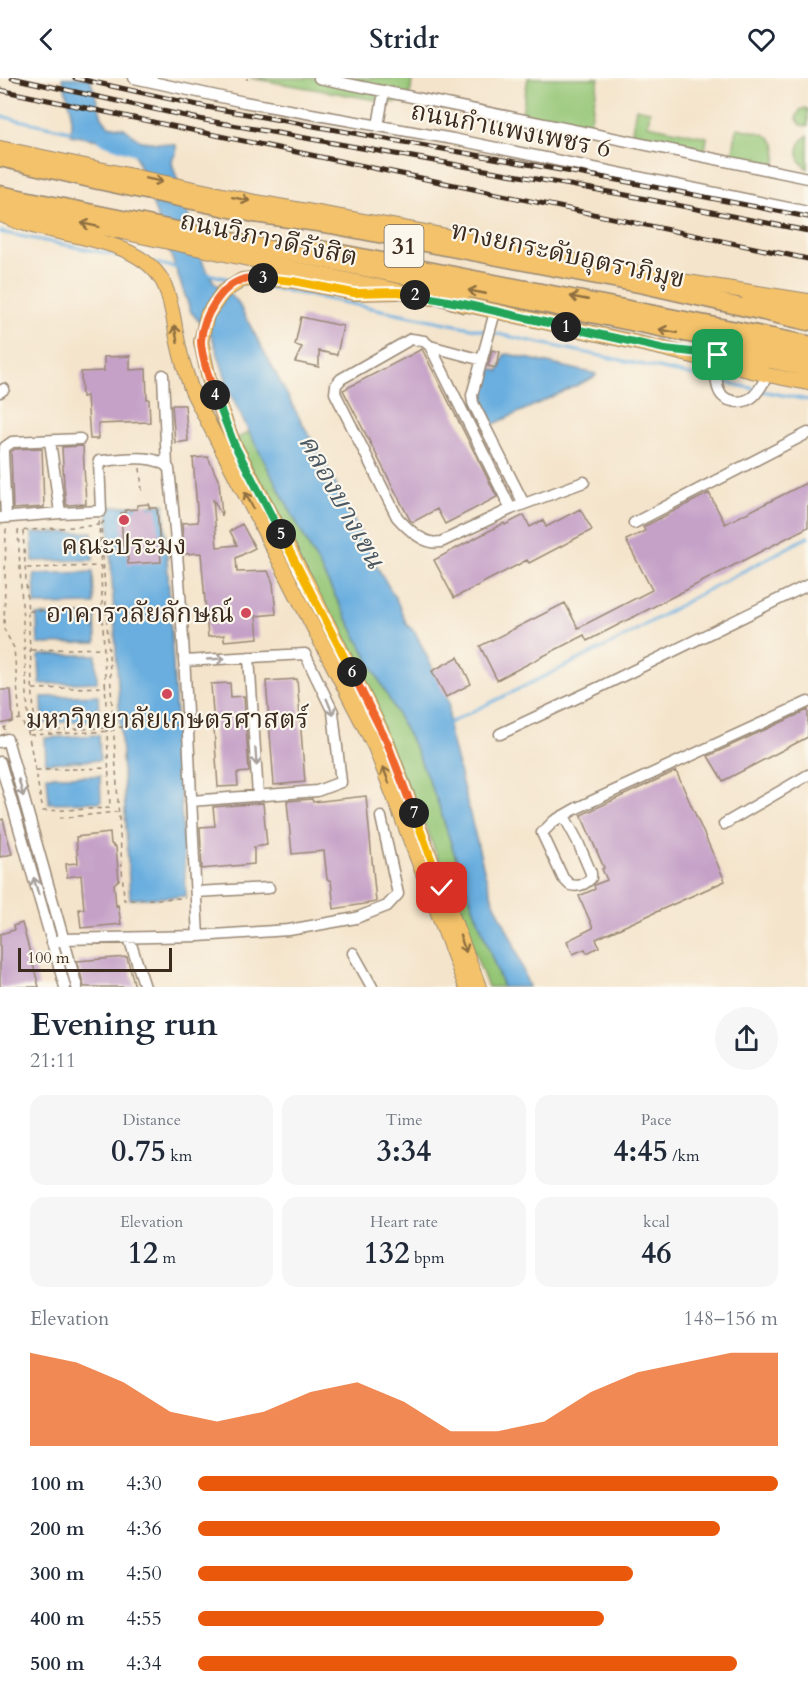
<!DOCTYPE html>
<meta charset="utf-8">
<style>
:root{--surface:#fff;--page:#f6f6f7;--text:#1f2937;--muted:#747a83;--accent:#ea580c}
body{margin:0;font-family:Cardo,"Noto Serif Thai",serif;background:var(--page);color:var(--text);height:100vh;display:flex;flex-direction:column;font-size:22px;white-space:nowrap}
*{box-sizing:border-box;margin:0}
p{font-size:20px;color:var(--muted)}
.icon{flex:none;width:33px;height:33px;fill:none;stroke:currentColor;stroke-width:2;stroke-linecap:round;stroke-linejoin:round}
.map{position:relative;height:909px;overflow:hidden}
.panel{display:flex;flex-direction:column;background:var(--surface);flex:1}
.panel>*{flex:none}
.scale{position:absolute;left:18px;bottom:15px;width:154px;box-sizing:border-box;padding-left:6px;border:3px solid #3b2a1e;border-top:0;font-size:16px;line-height:21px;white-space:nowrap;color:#3b2a1e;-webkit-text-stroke:4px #fbf7ec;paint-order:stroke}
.pin{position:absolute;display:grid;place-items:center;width:51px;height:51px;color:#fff;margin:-26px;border-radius:12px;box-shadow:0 3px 9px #0006}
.km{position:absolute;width:30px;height:30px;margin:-15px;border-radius:50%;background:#222;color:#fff;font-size:16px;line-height:30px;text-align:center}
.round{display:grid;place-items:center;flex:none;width:63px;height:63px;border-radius:32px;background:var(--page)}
.headline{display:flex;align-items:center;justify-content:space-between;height:102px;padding:0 30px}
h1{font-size:33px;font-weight:700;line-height:45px}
.figures{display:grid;grid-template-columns:repeat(3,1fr);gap:9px;height:102px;padding:6px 30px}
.figures div{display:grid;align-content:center;border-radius:15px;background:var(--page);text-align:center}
.figures b{font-size:30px;font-weight:700}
.figures small{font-size:16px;font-weight:400}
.figures p{font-size:16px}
.chart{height:168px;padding:12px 30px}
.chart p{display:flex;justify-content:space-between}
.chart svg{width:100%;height:108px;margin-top:6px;fill:var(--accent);opacity:.7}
ul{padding:0 30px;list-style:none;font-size:20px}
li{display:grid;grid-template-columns:96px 72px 1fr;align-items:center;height:45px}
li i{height:15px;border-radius:8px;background:var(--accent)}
header{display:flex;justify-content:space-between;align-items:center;height:78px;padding:0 30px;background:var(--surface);font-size:27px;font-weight:700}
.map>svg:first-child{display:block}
.green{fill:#94c676;stroke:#68784a;stroke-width:1.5}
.water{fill:#69aedf;stroke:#526c7e;stroke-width:1.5}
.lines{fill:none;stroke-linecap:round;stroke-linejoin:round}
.stream{stroke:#69aedf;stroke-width:3}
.canal{stroke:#69aedf;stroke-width:10}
.building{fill:#c5a0c7}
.minor-casing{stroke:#988774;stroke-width:13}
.major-casing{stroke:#988774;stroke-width:16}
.highway-casing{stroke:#988774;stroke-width:19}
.path{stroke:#988774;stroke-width:1.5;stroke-dasharray:4.5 4.5;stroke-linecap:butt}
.minor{stroke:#fff;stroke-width:10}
.major{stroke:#f3c26a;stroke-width:14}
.highway{stroke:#f3c26a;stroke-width:16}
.rail-casing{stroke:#3b2a1e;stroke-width:5}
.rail{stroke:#fbf7ec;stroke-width:3;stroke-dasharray:9;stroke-linecap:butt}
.oneway{stroke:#8e6e40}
.oneway2{stroke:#a79f9a}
.split-1-casing{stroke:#fff;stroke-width:12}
.split-2-casing{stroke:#fff;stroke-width:12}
.split-3-casing{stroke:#fff;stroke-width:12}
.split-4-casing{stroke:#fff;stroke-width:12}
.split-5-casing{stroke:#fff;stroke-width:12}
.split-6-casing{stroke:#fff;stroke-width:12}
.split-7-casing{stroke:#fff;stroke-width:12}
.split-8-casing{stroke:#fff;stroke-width:12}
.split-1{stroke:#22a559;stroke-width:8}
.split-2{stroke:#22a559;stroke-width:8}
.split-3{stroke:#f5b400;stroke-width:8}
.split-4{stroke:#f0652b;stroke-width:8}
.split-5{stroke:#22a559;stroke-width:8}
.split-6{stroke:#f5b400;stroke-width:8}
.split-7{stroke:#f0652b;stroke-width:8}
.split-8{stroke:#f5b400;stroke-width:8}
.poi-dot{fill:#d1495b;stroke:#fbf7ec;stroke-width:2}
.labels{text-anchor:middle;stroke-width:4.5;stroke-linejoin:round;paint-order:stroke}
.shield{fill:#fbf7ec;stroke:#75685c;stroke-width:1.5}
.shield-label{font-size:24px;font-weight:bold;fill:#3b2a1e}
.street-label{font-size:26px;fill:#3b2a1e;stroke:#fbf7ec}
.poi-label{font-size:26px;fill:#3b2a1e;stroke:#fbf7ec}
.water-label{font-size:27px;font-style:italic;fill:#4b5862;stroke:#fbf7ec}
</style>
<header><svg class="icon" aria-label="back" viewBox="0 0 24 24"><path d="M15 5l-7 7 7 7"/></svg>Stridr<svg class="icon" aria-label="heart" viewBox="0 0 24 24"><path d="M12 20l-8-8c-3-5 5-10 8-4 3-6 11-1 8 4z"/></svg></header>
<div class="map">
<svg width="808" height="909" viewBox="0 0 808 909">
<rect width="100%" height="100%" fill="#fbf7ec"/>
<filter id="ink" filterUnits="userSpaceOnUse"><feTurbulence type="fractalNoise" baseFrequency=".0167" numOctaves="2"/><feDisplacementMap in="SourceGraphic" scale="12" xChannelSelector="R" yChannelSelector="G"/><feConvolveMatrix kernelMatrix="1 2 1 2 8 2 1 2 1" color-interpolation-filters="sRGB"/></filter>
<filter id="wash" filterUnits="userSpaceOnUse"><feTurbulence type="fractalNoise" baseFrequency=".008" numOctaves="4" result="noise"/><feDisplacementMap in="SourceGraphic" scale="24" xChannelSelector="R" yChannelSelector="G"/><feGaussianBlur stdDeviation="1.35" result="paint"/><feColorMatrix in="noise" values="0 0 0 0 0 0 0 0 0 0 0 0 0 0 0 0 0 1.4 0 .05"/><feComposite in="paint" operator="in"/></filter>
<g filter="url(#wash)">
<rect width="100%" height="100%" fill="#f4e4cb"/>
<!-- green -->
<path class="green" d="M250,0h162l-1,12 -4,10 -14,3z
M528,0h71l-10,50 -67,-15z
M636,30l14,3 -2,14 59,12 -2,15 -74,-15z
M805,30l3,1v17l-7,-1 -5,-7 4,-8z
M737,50c25,5 46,5 38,38l-43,-10z
M808,57v34c-13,-9 -14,-24 0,-34z
M249,354l167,318 22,53 22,68 43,116h-15l-68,-175 -184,-373z"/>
<!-- water -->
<path class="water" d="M62,0h28l12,39 6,8 16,3 17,13 35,4v10l-3,2 -1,6 32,103 10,16 23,19 65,122 19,32 58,115 18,31 10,24 8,7 34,70v29l36,143 8,26 20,42 16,45h-26l-43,-116 -22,-68 -22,-53 -167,-318 -17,-35 -20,-61 -21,-24 -59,-166 -61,-11v-27z
M508,276l88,20 -1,3 -101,47 -15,-29 8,-27 12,3 5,-16z
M164,426l22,392 -56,3 -22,-392z
M92,454l1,28 -60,1 -1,-28z
M93,494l1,32 -59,1 -1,-31z
M95,537l1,28 -58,1 -1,-28z
M39,577h57l1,27 -57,2z
M98,617l1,25 -56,3 -1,-26z
M99,657l1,25 -54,3 -1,-25z
M47,698h53l1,26 -52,1z"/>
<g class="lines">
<!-- stream -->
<path class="stream" d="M0,38l74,16
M0,154l125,25
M155,185l23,5
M208,196l25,6
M257,207l229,46
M493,255l263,56
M762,313l46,9
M447,646l168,-82 83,-47 110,-58"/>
<!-- canal -->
<path class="canal" d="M103,61l42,14"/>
</g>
<g id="blocks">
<!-- building -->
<path class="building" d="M301,239l42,9 -6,29 -18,-4v16l-24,-5 7,-15 -7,-2z
M422,271l75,148 -52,27 -8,-15 -24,13 -3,-2 -67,-130z
M492,272l8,2 -4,16 -8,-2z
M130,278v14l16,-1 1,30h2l1,23 -52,2v15h-8l-3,-43 -5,1 -1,-25 23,-1v-14z
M172,327h13l3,36 -13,2z
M83,368l3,58 -20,1 -2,-20 -2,-38z
M42,370l2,59 -31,2 -2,-57 4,-3z
M208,379l11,25 3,34 -9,-17 4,48 20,-2 -7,-14 12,-7 13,24 -19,10 1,14 31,-1 5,12 3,31 -20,2 2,22 -34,3v-6l-16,2 -7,-84 -17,1 -2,-31 16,-1 -5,-64z
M808,404v45l-221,114 -3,-6 -87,45 -17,-34 85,-43 13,25 74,-38 -26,-50 19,-9 -2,-4 66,-34 16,31z
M149,426v4h8l4,54 -33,2 -1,-18h-4l-2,-33h4v-3l12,-1v-4z
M580,431l12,21 -63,33 -2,-3 -73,38 -20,-38 70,-37 1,2 19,-10 6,12 13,-7 3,7z
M458,579l13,27 -25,13 -14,-26z
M297,601l8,103 -31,3 -8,-104z
M230,605l1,14 13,-1 5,76 -12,1 1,13 -20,1 -7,-103z
M0,612h11l2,31 -13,3z
M808,632v27l-85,44 -15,-25z
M676,693l49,110 -129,58 3,8 -12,6 -2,-4 -12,5 -6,-13 26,-13 -14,-32 16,-7 -1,-4 13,-5 -5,-11 2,-1 -23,-53z
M366,718l10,106 -42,7 -3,-28 -4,-2 -3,-28 -32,3 -5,-53 25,-2 1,3z
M263,725l4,42 -13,2v17l-52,5 -2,-42 15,-1 -2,-19z
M3,741l9,35 -12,3v-37z
M110,755l1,11 5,3 3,33 -5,4 2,22 2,-1 3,19 -40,4 -2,-19h5l-3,-34 -14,2 -1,-13 12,-1 -2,-26z
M22,845l17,64h-39v-53l14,-4 -1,-4z
M127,879l8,30h-51l-7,-26z"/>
</g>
</g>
<g filter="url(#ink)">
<use href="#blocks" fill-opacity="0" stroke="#988774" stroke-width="1.5"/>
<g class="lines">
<!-- minor casing -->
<g class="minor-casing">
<path id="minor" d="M134,0l110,24 209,37 355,73
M319,0l489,100
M378,48l6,-35
M495,234l-23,83 1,8 51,101 -13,5 -81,-163 -6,-5 -13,-2 -70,40 -5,6 -1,8 62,124c8,9 21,22 34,25 3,1 7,0 10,0l70,-33
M430,268l52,14
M717,284c-1,15 -3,36 16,39 7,2 13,0 18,-3 8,-5 12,-16 17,-23
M163,297l4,91
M0,314l4,-3
M50,363l10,72
M524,426l60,-22
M6,439l-3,-63 2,-7 7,-5 68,-3
M0,440l60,-5 41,-2 -2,-50c19,-1 58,-9 70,8 17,155 20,311 29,467
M634,445l174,-90
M249,579l9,139
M184,583l121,-7 28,58 8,70 -24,9 -126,10
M500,656l102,-48 206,-101
M0,664l7,-3 70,248
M0,684l65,225
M564,738l13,24 14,33v5c-6,7 -12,9 -21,7l-7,-7 -21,-45 12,-12 23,-13 231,-106
M724,746l84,-49
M196,814l73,-4
M129,860l16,49
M52,865l12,-4 134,-3 91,-6 67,-12 31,-12 11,-12 -17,-77
M353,875l19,34"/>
</g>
<!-- major casing -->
<g class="major-casing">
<path id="major" d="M0,70l256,54 169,30 256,49 127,20
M0,128l432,92
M0,136c46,25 139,18 164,70 9,20 10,42 15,63 3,15 8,29 13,44l183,356 91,240
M398,214l-44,1 -61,-12 -31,-3 -20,2 -19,12 -16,23 -6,27 8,37 25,65 73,138 80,160 92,245
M749,220l59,14
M454,224l211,47 103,26 40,8
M718,277l53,6 37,8"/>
</g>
<!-- highway casing -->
<g class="highway-casing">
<path id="highway" d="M0,80l94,22 160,34 77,11 313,60 164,37
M0,116l808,164
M310,169l498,97
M422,212l42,14"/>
</g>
<!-- path -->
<path class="path" d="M247,2v-2
M140,390l2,23
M104,443l-3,4 23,375 61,-2
M6,451l-2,100 10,19 6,71 8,13 15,79 67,-3 -11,-287
M23,453l12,200
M27,490l73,-2
M29,533l73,-2
M31,572l73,-2
M33,611l73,-2
M5,652l-1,-2 3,-4 12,-5
M29,653l148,-6
M29,654l-11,-201 82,-6
M30,657l82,-4
M36,692l73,-2
M60,740l57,-6"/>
<!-- minor -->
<use href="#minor" class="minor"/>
<!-- major -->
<use href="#major" class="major"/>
<!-- highway -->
<use href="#highway" class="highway"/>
<!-- rail casing -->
<g class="rail-casing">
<path id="rail" d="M12,0l192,42 422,75 182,36
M75,0l132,29 421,75 180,35
M0,12l808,169"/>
</g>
<!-- rail -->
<use href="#rail" class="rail"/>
</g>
<!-- one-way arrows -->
<defs><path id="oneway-shaft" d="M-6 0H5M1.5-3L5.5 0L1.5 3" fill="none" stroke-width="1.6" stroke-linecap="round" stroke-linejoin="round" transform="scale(1.5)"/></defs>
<g class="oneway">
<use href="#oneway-shaft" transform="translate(154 102) rotate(12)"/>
<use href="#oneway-shaft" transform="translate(241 121) rotate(12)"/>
<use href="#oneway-shaft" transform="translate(90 147) rotate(-168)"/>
<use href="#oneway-shaft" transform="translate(477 214) rotate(-169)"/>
<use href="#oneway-shaft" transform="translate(579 220) rotate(-169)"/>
<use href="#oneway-shaft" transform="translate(668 253) rotate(-169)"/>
<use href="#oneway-shaft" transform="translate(176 256) rotate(-101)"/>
<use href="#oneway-shaft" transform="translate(249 422) rotate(-118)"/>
<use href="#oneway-shaft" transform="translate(386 697) rotate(-111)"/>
<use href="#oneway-shaft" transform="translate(463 866) rotate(70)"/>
</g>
<g class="oneway2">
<use href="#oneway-shaft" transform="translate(216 581) rotate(-3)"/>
<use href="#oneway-shaft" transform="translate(330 629) rotate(68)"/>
<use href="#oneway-shaft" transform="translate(256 679) rotate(86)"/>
<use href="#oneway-shaft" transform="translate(21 710) rotate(74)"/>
<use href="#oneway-shaft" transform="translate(36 808) rotate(-106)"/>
</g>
</g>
<g class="lines" filter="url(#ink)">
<!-- split-1 casing -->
<g class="split-1-casing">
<path id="split-1" d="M566,249l99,22 53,6"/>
</g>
<!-- split-2 casing -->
<g class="split-2-casing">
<path id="split-2" d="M415,217l49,9 102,23"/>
</g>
<!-- split-3 casing -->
<g class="split-3-casing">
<path id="split-3" d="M263,200l30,3 61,12 44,-1 17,3"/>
</g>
<!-- split-4 casing -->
<g class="split-4-casing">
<path id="split-4" d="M215,317c-5,-13 -14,-40 -14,-54 1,-23 20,-56 43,-62 6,-1 13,-1 19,-1"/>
</g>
<!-- split-5 casing -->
<g class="split-5-casing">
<path id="split-5" d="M215,317l19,49 47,90"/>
</g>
<!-- split-6 casing -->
<g class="split-6-casing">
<path id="split-6" d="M281,456l71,138"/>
</g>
<!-- split-7 casing -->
<g class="split-7-casing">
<path id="split-7" d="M352,594l35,70 27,71"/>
</g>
<!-- split-8 casing -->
<g class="split-8-casing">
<path id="split-8" d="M414,735l28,75"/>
</g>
<!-- split-1 -->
<use href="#split-1" class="split-1"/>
<!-- split-2 -->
<use href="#split-2" class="split-2"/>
<!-- split-3 -->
<use href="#split-3" class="split-3"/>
<!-- split-4 -->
<use href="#split-4" class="split-4"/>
<!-- split-5 -->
<use href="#split-5" class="split-5"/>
<!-- split-6 -->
<use href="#split-6" class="split-6"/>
<!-- split-7 -->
<use href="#split-7" class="split-7"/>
<!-- split-8 -->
<use href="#split-8" class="split-8"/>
</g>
<!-- markers -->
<g class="poi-dot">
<circle cx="124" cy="442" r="6"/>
<circle cx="246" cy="535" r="6"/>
<circle cx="167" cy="616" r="6"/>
</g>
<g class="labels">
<!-- shield labels -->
<rect class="shield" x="384.5" y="147" width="39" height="42" rx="4.5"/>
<g class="shield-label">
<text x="404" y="176">31</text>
</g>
<!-- street labels -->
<g class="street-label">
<text transform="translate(511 51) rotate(11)" y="9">ถนนกำแพงเพชร 6</text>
<text transform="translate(269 160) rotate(12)" y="9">ถนนวิภาวดีรังสิต</text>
<text transform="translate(568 176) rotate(12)" y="9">ทางยกระดับอุตราภิมุข</text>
</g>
<!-- poi labels -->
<g class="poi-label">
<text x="124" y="476">คณะประมง</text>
<text x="234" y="544" text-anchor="end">อาคารวลัยลักษณ์</text>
<text x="167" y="650">มหาวิทยาลัยเกษตรศาสตร์</text>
</g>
<!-- water labels -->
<g class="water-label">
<text transform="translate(342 423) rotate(61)" y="9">คลองบางเขน</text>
</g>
</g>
</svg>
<div class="scale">100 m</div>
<div class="pin" style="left:718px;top:277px;background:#1e9e55"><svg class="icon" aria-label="arrive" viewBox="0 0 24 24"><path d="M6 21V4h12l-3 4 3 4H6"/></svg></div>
<div class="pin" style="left:442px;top:810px;background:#d93025"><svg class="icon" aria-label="check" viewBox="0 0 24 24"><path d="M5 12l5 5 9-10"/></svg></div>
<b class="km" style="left:566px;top:249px">1</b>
<b class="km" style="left:415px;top:217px">2</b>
<b class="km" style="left:263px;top:200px">3</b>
<b class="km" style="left:215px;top:317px">4</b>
<b class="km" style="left:281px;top:456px">5</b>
<b class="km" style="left:352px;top:594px">6</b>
<b class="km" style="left:414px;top:735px">7</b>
</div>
<section class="panel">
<div class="headline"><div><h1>Evening run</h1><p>21:11</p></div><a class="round"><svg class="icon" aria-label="share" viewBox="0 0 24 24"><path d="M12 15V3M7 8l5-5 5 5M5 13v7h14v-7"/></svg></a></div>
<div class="figures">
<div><p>Distance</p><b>0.75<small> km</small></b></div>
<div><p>Time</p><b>3:34</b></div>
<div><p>Pace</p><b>4:45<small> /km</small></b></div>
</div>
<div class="figures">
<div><p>Elevation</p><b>12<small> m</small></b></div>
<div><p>Heart rate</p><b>132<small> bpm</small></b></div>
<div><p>kcal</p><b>46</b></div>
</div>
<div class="chart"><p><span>Elevation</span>148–156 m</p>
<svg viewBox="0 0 160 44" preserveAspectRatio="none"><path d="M0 44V6L10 10L20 18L30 30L40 34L50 30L60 22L70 18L80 26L90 38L100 38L110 34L120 22L130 14L140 10L150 6L160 6V44z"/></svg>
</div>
<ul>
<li><b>100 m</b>4:30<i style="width:100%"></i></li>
<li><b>200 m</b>4:36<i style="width:90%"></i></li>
<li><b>300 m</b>4:50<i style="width:75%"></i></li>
<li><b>400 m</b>4:55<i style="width:70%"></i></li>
<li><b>500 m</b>4:34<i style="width:93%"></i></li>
</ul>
</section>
